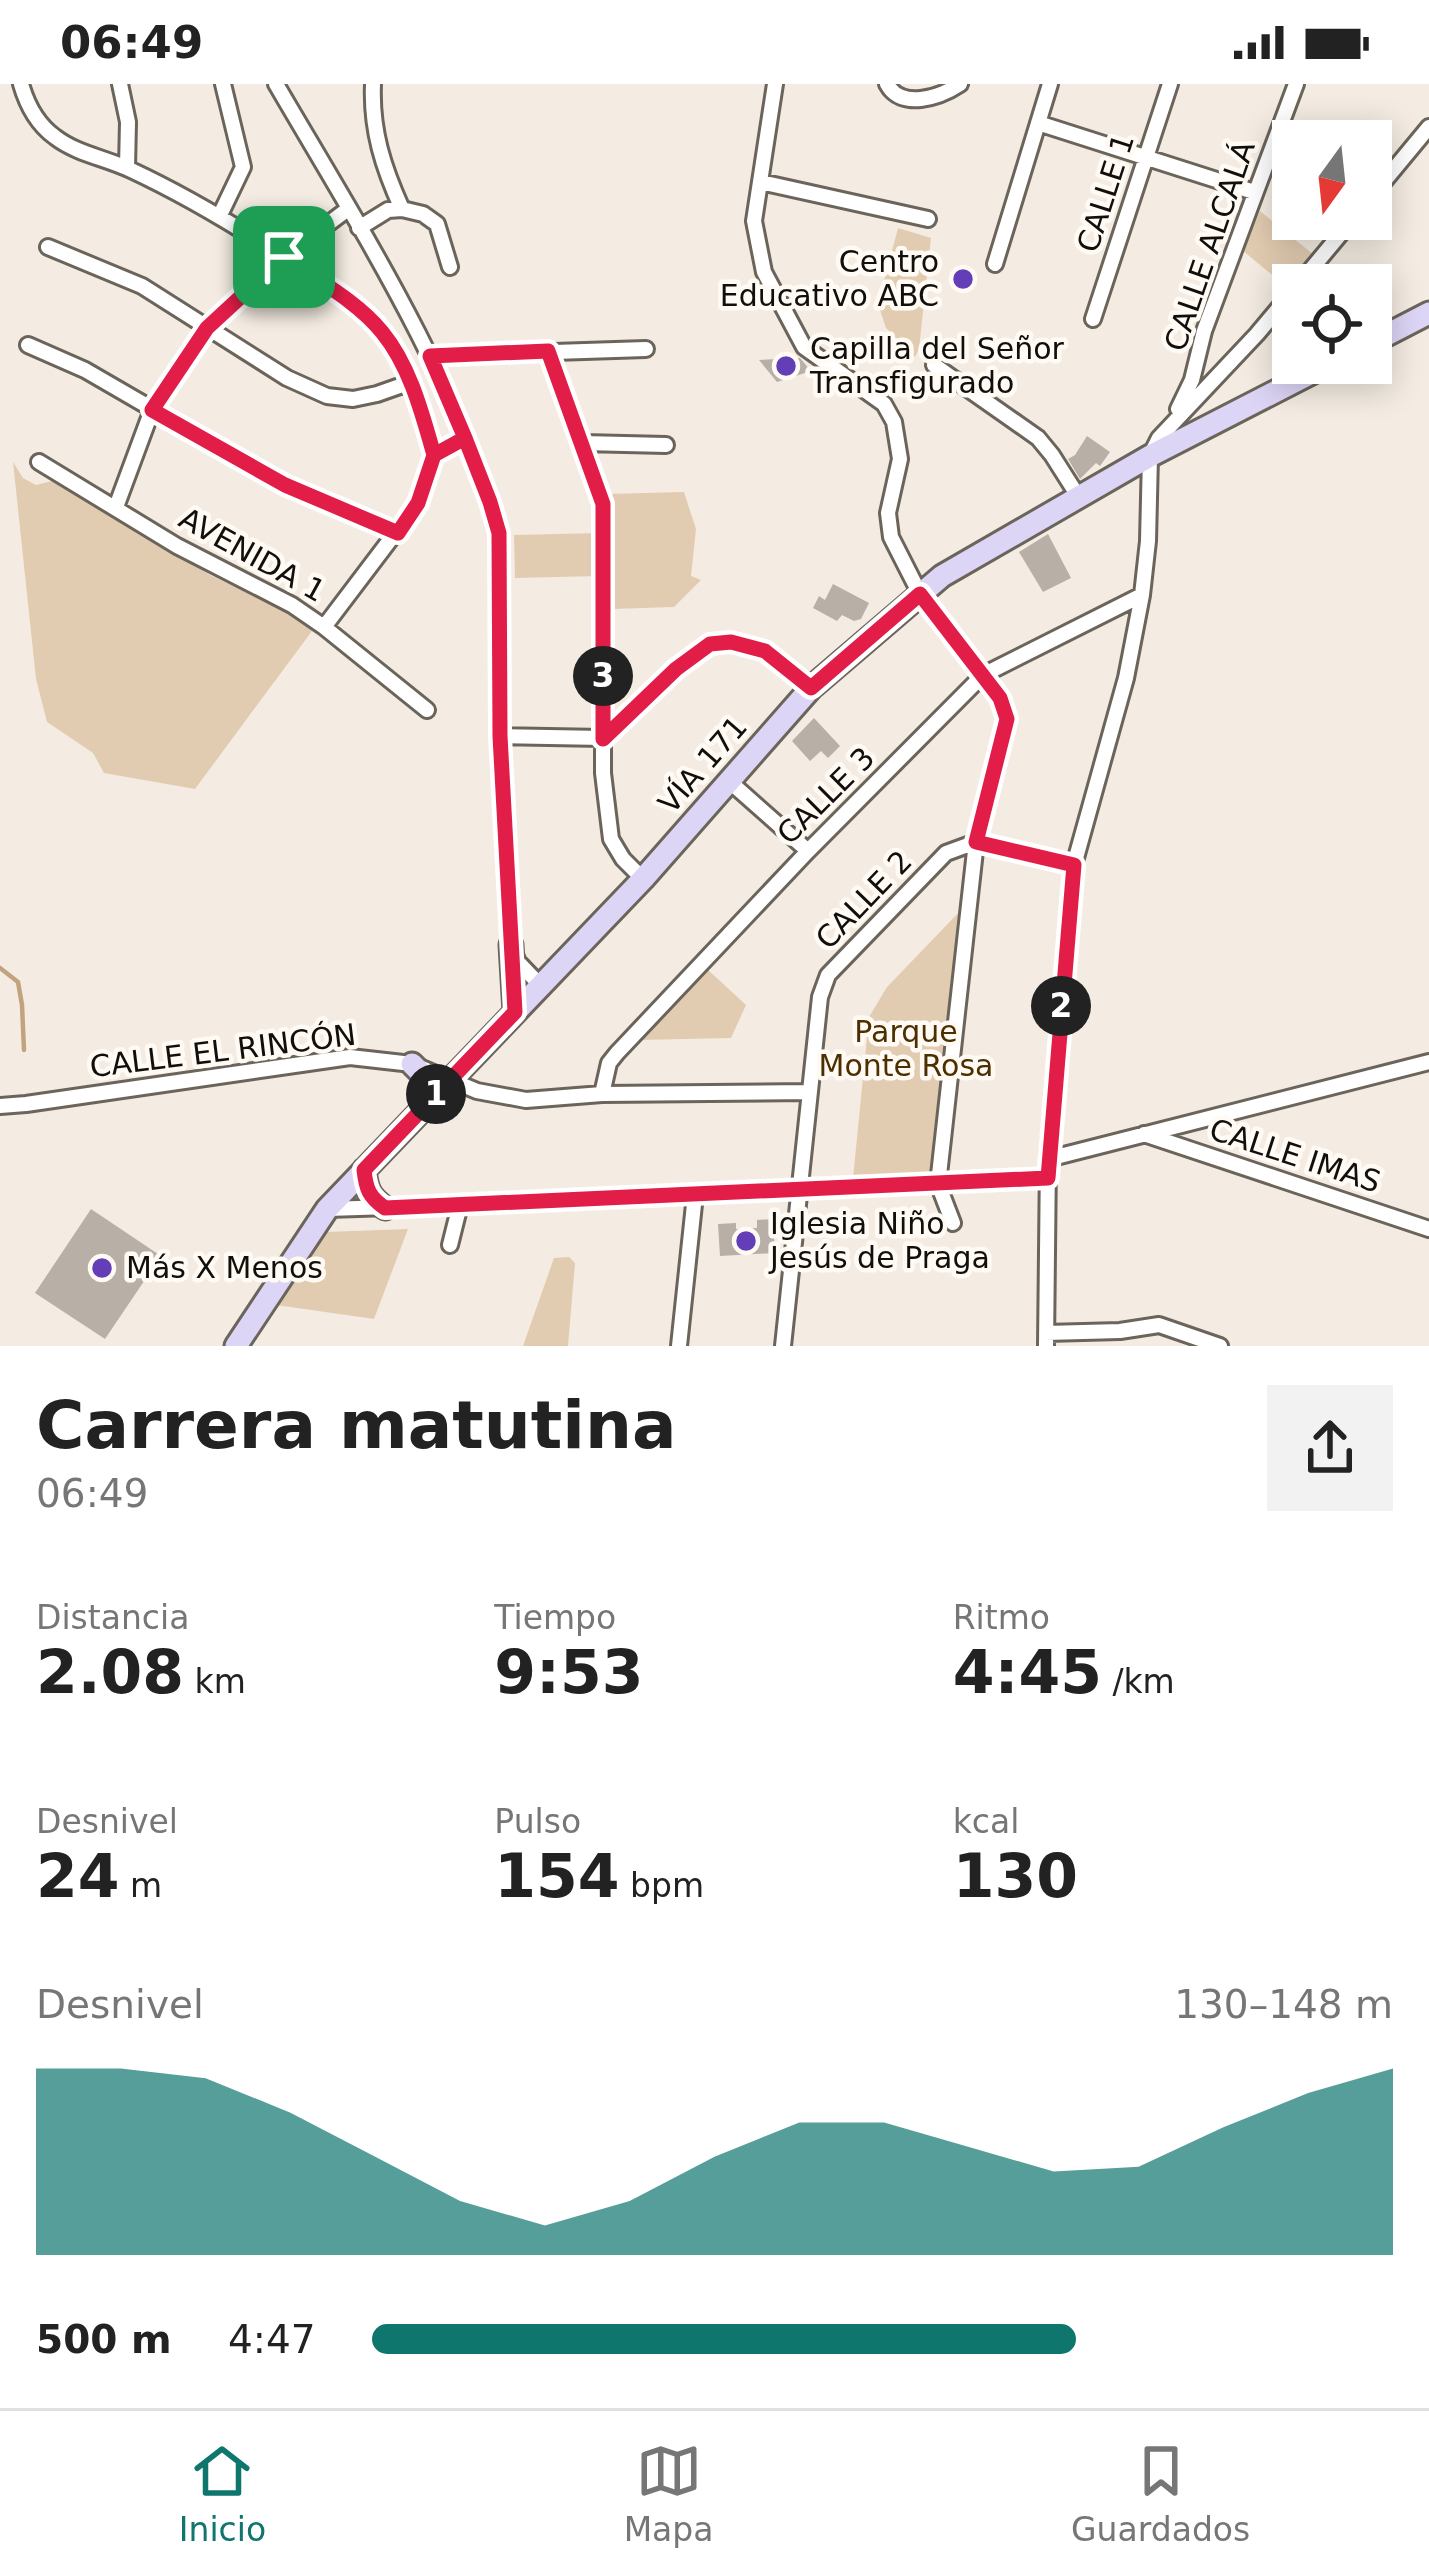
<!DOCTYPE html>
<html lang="es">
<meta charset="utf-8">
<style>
:root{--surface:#fff;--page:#f2f2f2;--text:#222;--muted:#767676;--line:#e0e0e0;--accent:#0f766e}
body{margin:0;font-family:"DejaVu Sans",sans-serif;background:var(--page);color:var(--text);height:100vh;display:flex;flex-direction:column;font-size:45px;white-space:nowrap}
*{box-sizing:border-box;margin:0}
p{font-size:39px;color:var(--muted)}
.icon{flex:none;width:66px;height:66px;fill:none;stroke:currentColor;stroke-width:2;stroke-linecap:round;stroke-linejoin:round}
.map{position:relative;height:1262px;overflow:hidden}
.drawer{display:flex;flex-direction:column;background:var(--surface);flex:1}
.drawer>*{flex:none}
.needle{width:78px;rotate:195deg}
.tools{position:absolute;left:1272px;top:36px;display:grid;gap:24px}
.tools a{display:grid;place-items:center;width:120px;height:120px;border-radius:0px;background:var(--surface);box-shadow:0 6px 30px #0003;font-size:60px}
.pin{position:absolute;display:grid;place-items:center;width:102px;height:102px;color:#fff;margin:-51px;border-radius:24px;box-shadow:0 6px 18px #0006}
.km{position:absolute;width:60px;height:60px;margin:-30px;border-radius:50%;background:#222;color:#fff;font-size:33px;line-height:60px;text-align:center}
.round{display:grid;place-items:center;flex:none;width:126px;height:126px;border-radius:0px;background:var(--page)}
.overview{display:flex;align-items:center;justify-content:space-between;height:204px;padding:0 36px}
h1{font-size:66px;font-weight:800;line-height:90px}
.metrics{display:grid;grid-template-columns:repeat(3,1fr);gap:18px;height:204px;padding:12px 36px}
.metrics div{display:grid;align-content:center}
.metrics b{font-size:60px;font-weight:800}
.metrics small{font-size:33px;font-weight:400}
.metrics p{font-size:33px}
.chart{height:336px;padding:24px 36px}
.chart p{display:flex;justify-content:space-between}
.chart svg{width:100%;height:216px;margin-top:12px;fill:var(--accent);opacity:.7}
ul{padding:0 36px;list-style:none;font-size:39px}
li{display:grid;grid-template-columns:192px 144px 1fr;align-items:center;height:90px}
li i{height:30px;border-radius:15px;background:var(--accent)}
.status{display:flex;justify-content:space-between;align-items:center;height:84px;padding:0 60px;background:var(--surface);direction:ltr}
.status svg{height:33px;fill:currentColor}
.dock{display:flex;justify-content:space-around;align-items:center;height:168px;border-top:3px solid var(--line);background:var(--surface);font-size:33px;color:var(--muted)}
.dock a{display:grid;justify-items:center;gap:6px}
.dock .selected{color:var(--accent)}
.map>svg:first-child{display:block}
.green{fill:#e2ccb1}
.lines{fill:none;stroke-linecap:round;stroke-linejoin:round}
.stream{stroke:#c1a47f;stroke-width:4.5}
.building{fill:#b8b0a7}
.street-casing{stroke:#6a645b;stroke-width:20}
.secondary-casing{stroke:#6a645b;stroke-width:27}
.street{stroke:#fff;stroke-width:14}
.secondary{stroke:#ddd5f5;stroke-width:21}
.route-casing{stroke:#fff;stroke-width:24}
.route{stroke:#e11d48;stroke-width:15}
.poi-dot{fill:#643eb6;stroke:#fffaf4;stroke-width:4.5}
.labels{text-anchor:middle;stroke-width:9;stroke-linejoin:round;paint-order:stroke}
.street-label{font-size:30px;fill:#110f0b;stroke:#fffaf4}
.poi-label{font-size:30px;fill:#110f0b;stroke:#fffaf4;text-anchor:start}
.park-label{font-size:30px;fill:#4c2f00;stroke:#fffaf4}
</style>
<div class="status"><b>06:49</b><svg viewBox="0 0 49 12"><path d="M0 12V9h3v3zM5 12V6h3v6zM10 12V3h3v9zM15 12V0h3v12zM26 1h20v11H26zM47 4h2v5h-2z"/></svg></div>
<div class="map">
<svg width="1429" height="1262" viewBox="0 0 1429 1262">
<rect width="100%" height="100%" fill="#f4ece2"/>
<!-- green -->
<path class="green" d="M1260,127l54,44 -27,32 -45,-37z
M898,144l33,10 -12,111 -4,8 -29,-29 -8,-24z
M13,378l10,16 13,7 16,-4 160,95 74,35 26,20 -117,158 -91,-16 -11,-20 -46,-31 -11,-43z
M684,408l12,37 -5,47 10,4 -27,27 -61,2 -1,-89 -5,-26z
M599,449l1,43 -85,2 -1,-43z
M963,824l-32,266 -78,4 16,-161 18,-30z
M706,884l40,37 -15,33 -91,2z
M408,1145l-34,90 -98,-14 49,-73z
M569,1173l6,6 -7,83h-45l31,-88z"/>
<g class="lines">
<!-- stream -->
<path class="stream" d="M0,884l18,14 4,23 2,45"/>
</g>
<!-- building -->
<path class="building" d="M800,274l11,13 -34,11 -18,-22z
M1087,352l23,16 -10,14 -4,-3 -16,16 -12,-20 7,-4z
M1048,450l23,44 -28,14 -24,-40z
M833,500l36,19 -8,16 -7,2 -12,-6 -5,6 -24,-13 6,-12 6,4z
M814,634l26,28 -12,12 -7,-7 -11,10 -18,-20z
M91,1125l70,47 -56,83 -70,-46z
M773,1135l2,34 -55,3 -2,-32 18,-1v6l21,-1v-8z"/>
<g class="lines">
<!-- street casing -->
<g class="street-casing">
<path id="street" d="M21,0c6,21 16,40 34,53 22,17 51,21 76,33 62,29 119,64 175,102 27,19 59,37 78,64 26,36 38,77 50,119
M120,0l8,38 -1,46
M276,0c84,144 177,288 223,449l1,203 11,209 7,17 23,24
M373,0c-2,46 10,83 29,125
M775,0l-21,137 10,51 40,75 80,57 10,18 6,37 -12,54 3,24 29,57 80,104 7,21 -31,123 -38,342 15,39
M887,0c14,26 52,14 73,0
M1038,39l216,69
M761,98l167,37
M1371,113l58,-70
M220,131l23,-48 -20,-83
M359,144l29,-18 14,-1 21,5 14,10 13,43
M48,163l94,39 145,92 40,18 26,3 24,-5 34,-12
M995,180l55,-180
M1298,201l55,-66
M1093,235l77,-235
M28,261l57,25 200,116 112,47
M548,267l55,153v269l8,66 12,20 20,20
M430,272l216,-7
M934,281l104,73 14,17 26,41
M1178,325l14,-29 12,-49 92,-247
M583,359l83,2
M39,378l138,84 115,59 32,22 103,83
M116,423l36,-97 55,-82 77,-71 64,-48
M324,543l94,-124 16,-48 31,-17
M500,652l103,2 73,-69 34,-25 22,-2 33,9 46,37
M729,697l79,70
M602,1010l7,-31 8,-10 191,-202 175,-176 159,-80
M0,1022l26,-2 324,-47 62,7 65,27 49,9 76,-6 207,-2
M1144,1050l285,95
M1048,1075l381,-97
M327,1125l223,-7 498,-24
M450,1161l10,-40
M1046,1249l74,-2 39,-6 61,21
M679,1262l16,-151
M783,1262l37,-349 8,-22 118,-122 30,-11 98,23
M1046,1262l2,-187 26,-294 52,-187 16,-83 6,-54 2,-85 9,-18 98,-104 36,-43"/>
</g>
<!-- secondary casing -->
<g class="secondary-casing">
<path id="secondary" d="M1371,259l58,-30
M511,861l4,67
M412,980l16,16 3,19
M364,1086c2,19 5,27 21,38
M236,1262l91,-137 316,-330 168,-191 131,-112 208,-120 181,-93"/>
</g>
<!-- street -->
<use href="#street" class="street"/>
<!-- secondary -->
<use href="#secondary" class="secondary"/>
</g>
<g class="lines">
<!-- route casing -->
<g class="route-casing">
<path id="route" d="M284,173c33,23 73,44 98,75 28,34 40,81 52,123l31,-17 25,64 9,31 1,203 15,276 -151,158c2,19 5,27 21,38l663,-30 26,-313 -98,-23 31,-123 -7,-21 -80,-104 -109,94 -46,-37 -34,-9 -21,2 -34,25 -73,70v-235l-55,-153 -118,5 35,82 -31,17 -16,48 -20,30 -113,-48 -133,-75 55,-82 77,-71"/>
</g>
<!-- route -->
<use href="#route" class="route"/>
</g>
<!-- markers -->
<g class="poi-dot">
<circle cx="963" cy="195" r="12"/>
<circle cx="786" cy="282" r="12"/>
<circle cx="746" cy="1157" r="12"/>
<circle cx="102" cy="1184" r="12"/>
</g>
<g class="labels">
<!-- street labels -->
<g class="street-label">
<text transform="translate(1106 109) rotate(-72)" y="10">CALLE 1</text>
<text transform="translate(1210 162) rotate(-71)" y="10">CALLE ALCALÁ</text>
<text transform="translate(252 471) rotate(29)" y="10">AVENIDA 1</text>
<text transform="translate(703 681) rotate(-49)" y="10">VÍA 171</text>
<text transform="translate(826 712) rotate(-45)" y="10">CALLE 3</text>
<text transform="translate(864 816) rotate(-46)" y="10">CALLE 2</text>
<text transform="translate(223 967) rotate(-7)" y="10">CALLE EL RINCÓN</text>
<text transform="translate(1295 1072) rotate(18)" y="10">CALLE IMAS</text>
</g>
<!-- poi labels -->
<g class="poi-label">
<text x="939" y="188" text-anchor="end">Centro<tspan x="939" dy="34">Educativo ABC</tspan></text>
<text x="810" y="275">Capilla del Señor<tspan x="810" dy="34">Transfigurado</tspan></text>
<text x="770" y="1150">Iglesia Niño<tspan x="770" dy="34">Jesús de Praga</tspan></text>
<text x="126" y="1194">Más X Menos</text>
</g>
<!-- park labels -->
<g class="park-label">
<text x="906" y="958">Parque<tspan x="906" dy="34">Monte Rosa</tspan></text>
</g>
</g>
</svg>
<div class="tools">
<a><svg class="needle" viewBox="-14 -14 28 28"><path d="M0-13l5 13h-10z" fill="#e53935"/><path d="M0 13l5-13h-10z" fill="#767676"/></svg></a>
<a><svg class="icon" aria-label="locate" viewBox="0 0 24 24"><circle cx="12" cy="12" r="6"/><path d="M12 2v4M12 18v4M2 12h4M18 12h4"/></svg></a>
</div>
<div class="pin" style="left:284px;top:173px;background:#1e9e55"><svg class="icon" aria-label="arrive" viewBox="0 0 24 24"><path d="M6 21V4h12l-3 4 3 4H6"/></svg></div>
<b class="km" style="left:436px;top:1010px">1</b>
<b class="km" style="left:1061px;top:922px">2</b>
<b class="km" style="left:603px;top:592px">3</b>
</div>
<section class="drawer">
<div class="overview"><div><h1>Carrera matutina</h1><p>06:49</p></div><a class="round"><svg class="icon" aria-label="share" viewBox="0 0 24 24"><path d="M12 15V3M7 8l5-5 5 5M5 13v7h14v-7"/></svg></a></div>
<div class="metrics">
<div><p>Distancia</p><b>2.08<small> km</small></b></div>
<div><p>Tiempo</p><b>9:53</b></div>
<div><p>Ritmo</p><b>4:45<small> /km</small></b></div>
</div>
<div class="metrics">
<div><p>Desnivel</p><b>24<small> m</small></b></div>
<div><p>Pulso</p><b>154<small> bpm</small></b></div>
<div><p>kcal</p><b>130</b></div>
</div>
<div class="chart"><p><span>Desnivel</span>130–148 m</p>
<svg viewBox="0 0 160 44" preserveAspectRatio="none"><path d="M0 44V6L10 6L20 8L30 15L40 24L50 33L60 38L70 33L80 24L90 17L100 17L110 22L120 27L130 26L140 18L150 11L160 6V44z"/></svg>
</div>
<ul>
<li><b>500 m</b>4:47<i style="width:69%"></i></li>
</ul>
</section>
<nav class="dock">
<a class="selected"><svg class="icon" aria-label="home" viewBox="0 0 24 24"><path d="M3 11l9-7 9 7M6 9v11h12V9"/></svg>Inicio</a>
<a><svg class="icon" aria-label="map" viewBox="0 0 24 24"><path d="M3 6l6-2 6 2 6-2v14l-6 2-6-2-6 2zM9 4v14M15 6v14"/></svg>Mapa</a>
<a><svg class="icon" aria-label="saved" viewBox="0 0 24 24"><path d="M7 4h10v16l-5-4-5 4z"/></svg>Guardados</a>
</nav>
